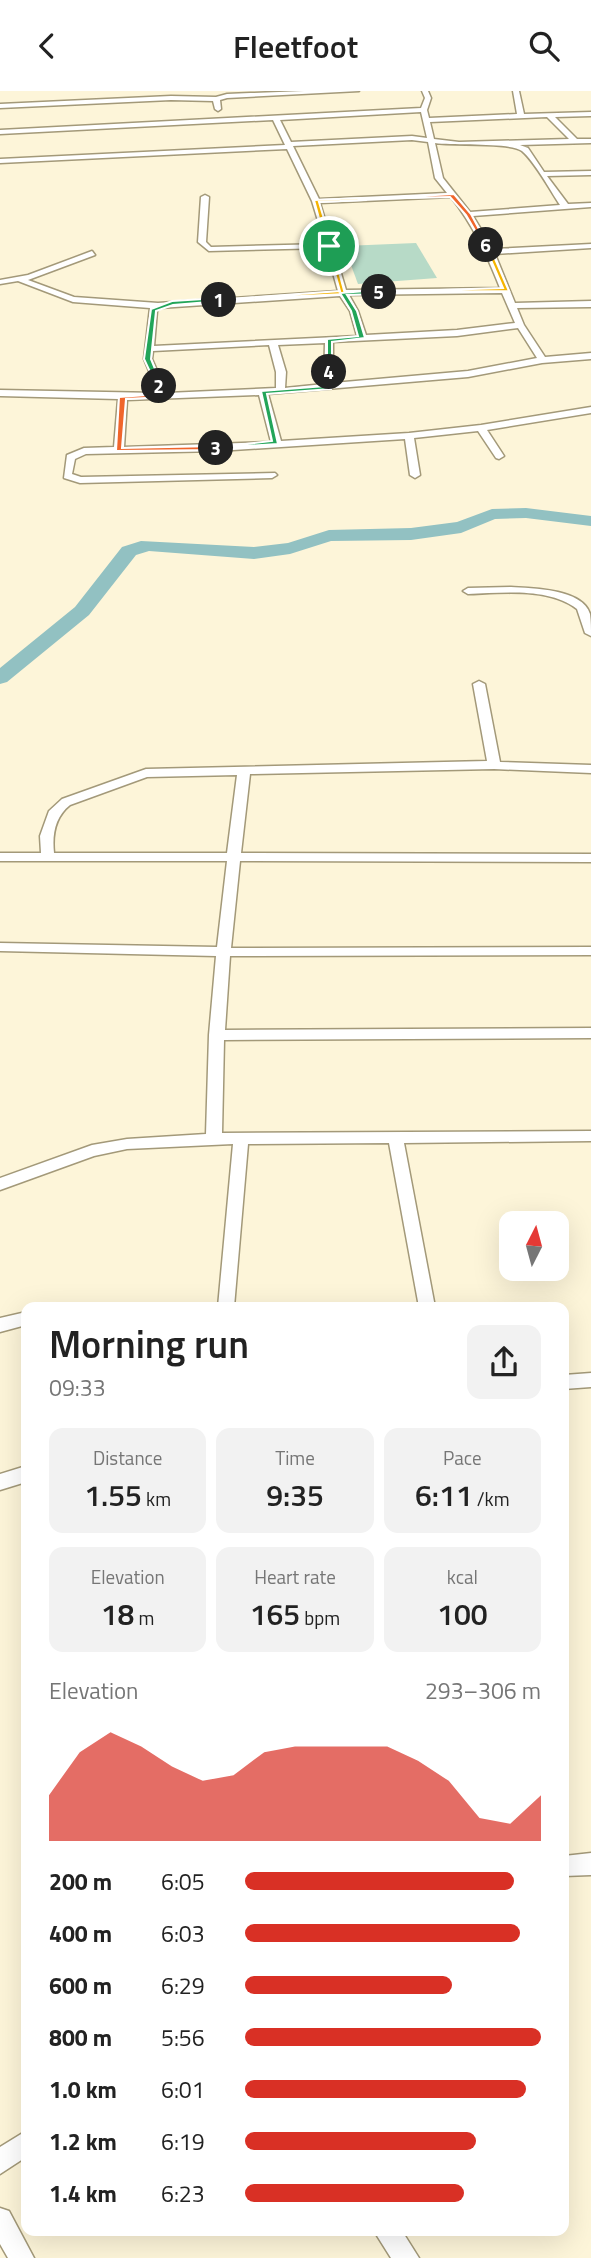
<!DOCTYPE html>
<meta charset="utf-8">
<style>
:root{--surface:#fff;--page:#f2f2f2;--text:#222;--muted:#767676;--accent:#d93025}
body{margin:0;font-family:"Titillium Web",sans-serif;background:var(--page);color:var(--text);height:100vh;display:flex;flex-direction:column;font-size:26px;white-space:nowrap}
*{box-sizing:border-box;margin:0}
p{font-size:23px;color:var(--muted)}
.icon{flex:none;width:38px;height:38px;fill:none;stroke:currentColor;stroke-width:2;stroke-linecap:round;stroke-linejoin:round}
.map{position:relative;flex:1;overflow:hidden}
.drawer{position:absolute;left:21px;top:1211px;width:548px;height:934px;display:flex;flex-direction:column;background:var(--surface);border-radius:14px;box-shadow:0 7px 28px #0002}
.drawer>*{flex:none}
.needle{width:46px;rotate:6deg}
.buttons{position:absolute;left:499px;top:1120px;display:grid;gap:14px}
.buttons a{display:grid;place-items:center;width:70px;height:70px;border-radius:14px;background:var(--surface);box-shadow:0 7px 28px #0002;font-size:35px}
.pin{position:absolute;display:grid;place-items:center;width:60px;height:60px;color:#fff;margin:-30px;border:4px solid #fff;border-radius:50%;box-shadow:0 2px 7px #0007}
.km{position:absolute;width:35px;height:35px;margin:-18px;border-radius:50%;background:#222;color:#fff;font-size:19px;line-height:35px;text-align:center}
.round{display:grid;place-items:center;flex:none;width:74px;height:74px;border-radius:14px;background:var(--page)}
.summary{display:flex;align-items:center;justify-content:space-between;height:119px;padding:0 28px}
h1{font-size:38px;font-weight:600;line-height:52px}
.stats{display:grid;grid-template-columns:repeat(3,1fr);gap:10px;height:119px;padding:7px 28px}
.stats div{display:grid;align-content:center;border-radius:14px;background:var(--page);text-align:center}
.stats b{font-size:30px;font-weight:600}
.stats small{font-size:19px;font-weight:400}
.stats p{font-size:19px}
.chart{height:196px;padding:14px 28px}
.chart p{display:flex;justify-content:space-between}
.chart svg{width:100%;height:126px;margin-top:7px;fill:var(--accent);opacity:.7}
ul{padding:0 28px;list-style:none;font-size:23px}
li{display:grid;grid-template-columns:112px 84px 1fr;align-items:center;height:52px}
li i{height:18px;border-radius:9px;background:var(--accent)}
header{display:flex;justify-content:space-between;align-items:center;height:91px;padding:0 28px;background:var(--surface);font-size:32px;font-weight:600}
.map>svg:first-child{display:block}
.green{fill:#b7dac7}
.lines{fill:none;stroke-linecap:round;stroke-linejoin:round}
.river{fill:#92c1c2;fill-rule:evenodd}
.street-casing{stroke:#a39979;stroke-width:3}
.street{fill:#fff;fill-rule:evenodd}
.split-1{fill:#f5b400;stroke:#fff;stroke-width:2}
.split-2{fill:#22a559;stroke:#fff;stroke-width:2}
.split-3{fill:#f0652b;stroke:#fff;stroke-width:2}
.split-4{fill:#22a559;stroke:#fff;stroke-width:2}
.split-5{fill:#22a559;stroke:#fff;stroke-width:2}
.split-6{fill:#f5b400;stroke:#fff;stroke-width:2}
.split-7{fill:#f0652b;stroke:#fff;stroke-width:2}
.split-8{fill:#f5b400;stroke:#fff;stroke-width:2}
</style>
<header><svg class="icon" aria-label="back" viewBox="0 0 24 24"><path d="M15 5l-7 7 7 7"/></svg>Fleetfoot<svg class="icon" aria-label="search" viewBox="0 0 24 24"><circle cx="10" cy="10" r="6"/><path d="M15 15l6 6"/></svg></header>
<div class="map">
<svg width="591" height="2167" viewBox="0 0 591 2167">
<rect width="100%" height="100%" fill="#fdf5d9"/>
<!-- green -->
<path class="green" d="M416,152l21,35 -79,6 -14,-38z"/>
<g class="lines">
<!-- river -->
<path class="river" d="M526,417l65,8v10l-65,-8 -31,1 -34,14 -50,7 -80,1 -41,13 -36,5 -105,-8 -13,4 -47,60 -82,67 -7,2v-16l75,-61 47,-60 19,-6 113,6 34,-4 41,-13 82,-2 46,-6 35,-13z"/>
<!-- street casing -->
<g class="street-casing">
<path id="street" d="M304,0h55l-132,7 -7,2 1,9 -3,2 -3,-2 -2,-8 -42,-1 -171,8v-4l171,-8 45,1 11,-3z
M422,0h6l3,7 -4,12 2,8 88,-4 -4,-23h6l5,23 67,-2v4l-36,1 22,22h14v4l-71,2 8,3 16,24 47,-1v4l-44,1 21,28 23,-1v4l-118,9 20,33 98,-5v4l-96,6 20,49 76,-2v6l-74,1 7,17 21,32 46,-4v6l-49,4 -74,14 -200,17 13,47 128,-8 72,-8 110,-18v6l-104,17 17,26 -5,3 -3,-1 -18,-27 -64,7 6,37 -5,3 -5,-3 -5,-36 -187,12 -132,3 -11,5 -3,15 9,3 194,-4 2,2 -5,3 -192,5 -16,-5 3,-23 17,-7 30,-1 4,-48 -118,-3v-6l158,3 -14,-34 6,-51 -77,-6 -55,-21 -18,3v-4l28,-5 64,-24 3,4 -67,25 46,17 84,6 180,-12 -12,-43 -117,3 -11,-9 3,-45 4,-2 4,2 -3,45 5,5 114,-3 -13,-43 -25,-52 -287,14v-4l285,-14 -12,-25 -273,14v-4l421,-22 4,-10zM421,21l6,26 -15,-2 -121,6 -11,-22zM547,26l22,22 -110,3 -25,-3 -4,-17zM412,49l16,2 7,36 12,15 -128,6 -26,-53zM435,52c19,3 75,-1 87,8 13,11 28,39 38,54l-90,7 -27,-34zM451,106c22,28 36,58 49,91l-154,2 -26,-87zM502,202l13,30 -58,7 -91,5 -8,-24 -9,-16zM340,205l10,15 7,25 -203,10 3,-35 3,-3zM518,237l19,30 -69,13 -135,12v-41l124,-6zM325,252l-1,41 -39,4 1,-16 -8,-27zM269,254l7,27v16l-109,5 -15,-34 1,-8zM259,304l12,47 -147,5 3,-47z
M511,496c21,1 72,2 79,27 1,7 1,15 1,22l-6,-3 -8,-24c-28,-22 -76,-16 -109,-15l-5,-3 5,-3z
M479,590l6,3 15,78 91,3v8l-97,-4 -244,5 -9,79 350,1v8l-351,-1 -9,87 360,-1v8l-361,1 -5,74 366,-2v10l-367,2 -2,93 369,-2v10l-187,2 31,164h-16l-30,-164 -141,1 -14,163h-16l15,-163 -106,5 -33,7 -94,34v-12l92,-33 35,-6 79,-5 3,-99 7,-79 -216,-5v-8l217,4 10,-86h-227v-8h41l-1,-17 9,-25 13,-12 84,-30 341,-8 -14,-77zM237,684l-10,78h-173c-2,-19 1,-36 16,-48l77,-28z
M26,1221v13l-26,7v-14z
M591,1282v14l-27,2v-14z
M26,1375v16l-26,8v-16z
M591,1762v22l-27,1v-20z
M26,2040v26l-26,17v-27z
M0,2117l9,3 25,47h-26l-8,-14z
M374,2140h28l17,27h-28z"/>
</g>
<!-- street -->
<use href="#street" class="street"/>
</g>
<!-- split-1 -->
<path class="split-1" d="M327,154l5,1 13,48 -129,6 124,-9z"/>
<!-- split-2 -->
<path class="split-2" d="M219,207l2,3 -48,4 -17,6 -5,48 11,27 -5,1 -13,-28 7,-50 21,-8z"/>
<!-- split-3 -->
<path class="split-3" d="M161,293l5,13 -40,2 -4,49 94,-2 2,4 -102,1 3,-54 40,-3 -3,-8z"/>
<!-- split-4 -->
<path class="split-4" d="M329,279l3,2 -1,17 -64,5 11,50 -66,4 60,-7 -11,-50 64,-5 1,-14z"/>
<!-- split-5 -->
<path class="split-5" d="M379,199l2,4 -34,1 10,16 8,27 -33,4v30l-5,1v-34l31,-3 -7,-25 -11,-18z"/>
<!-- split-6 -->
<path class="split-6" d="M484,153l5,1 20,46 -133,1 127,-4z"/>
<!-- split-7 -->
<path class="split-7" d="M454,103l17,20 17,32h-4l-18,-31 -16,-18 -89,2z"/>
<!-- split-8 -->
<path class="split-8" d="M363,107l2,2 -46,2 13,44 -5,2 -13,-48z"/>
</svg>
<div class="buttons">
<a><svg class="needle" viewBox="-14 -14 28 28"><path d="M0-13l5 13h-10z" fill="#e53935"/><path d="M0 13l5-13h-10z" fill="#767676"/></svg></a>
</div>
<div class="pin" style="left:329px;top:155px;background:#1e9e55"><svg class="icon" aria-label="arrive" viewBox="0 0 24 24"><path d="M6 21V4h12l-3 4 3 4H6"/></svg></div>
<b class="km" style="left:219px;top:209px">1</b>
<b class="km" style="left:159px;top:295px">2</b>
<b class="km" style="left:216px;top:357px">3</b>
<b class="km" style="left:329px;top:281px">4</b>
<b class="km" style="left:379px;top:201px">5</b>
<b class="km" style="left:486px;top:154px">6</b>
<section class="drawer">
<div class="summary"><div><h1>Morning run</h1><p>09:33</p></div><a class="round"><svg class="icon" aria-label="share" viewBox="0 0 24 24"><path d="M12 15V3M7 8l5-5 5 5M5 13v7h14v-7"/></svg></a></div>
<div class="stats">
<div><p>Distance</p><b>1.55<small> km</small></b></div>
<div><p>Time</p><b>9:35</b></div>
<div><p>Pace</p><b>6:11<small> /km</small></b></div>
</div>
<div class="stats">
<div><p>Elevation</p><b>18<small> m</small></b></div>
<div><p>Heart rate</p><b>165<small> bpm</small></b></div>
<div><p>kcal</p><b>100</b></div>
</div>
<div class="chart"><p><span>Elevation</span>293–306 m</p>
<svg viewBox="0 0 160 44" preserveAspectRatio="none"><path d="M0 44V28L10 13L20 6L30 11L40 18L50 23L60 21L70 13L80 11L90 11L100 11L110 11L120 16L130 23L140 36L150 38L160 28V44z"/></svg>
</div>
<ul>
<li><b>200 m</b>6:05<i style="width:91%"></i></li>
<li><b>400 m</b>6:03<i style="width:93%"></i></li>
<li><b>600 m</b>6:29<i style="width:70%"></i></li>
<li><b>800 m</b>5:56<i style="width:100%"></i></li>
<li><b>1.0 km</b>6:01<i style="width:95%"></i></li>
<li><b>1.2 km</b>6:19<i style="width:78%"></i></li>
<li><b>1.4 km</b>6:23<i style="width:74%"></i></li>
</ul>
</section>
</div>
